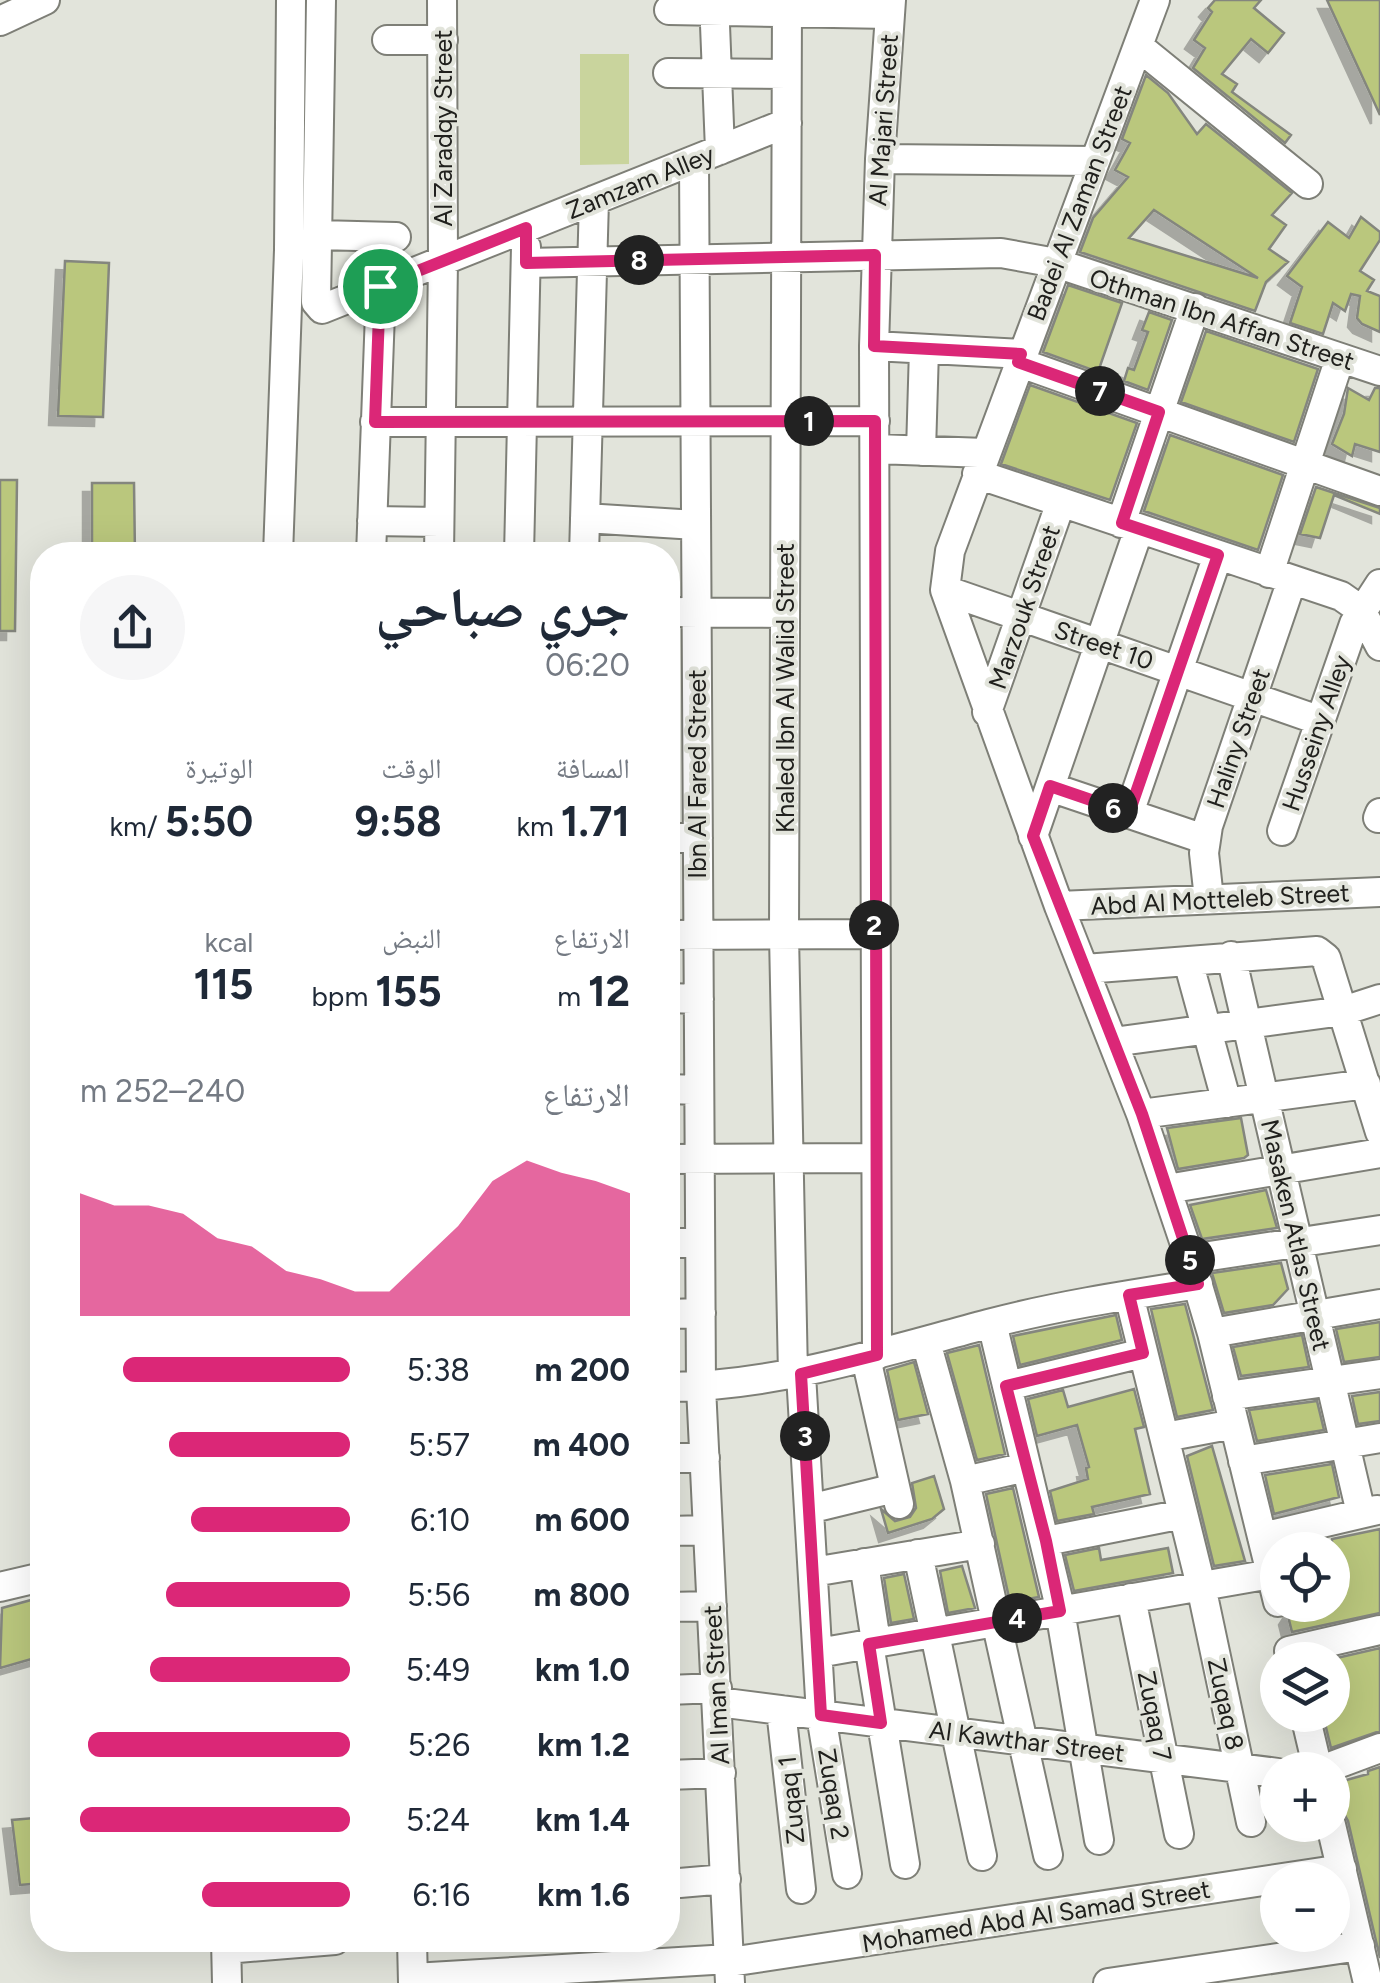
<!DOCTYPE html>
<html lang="ar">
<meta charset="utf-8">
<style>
:root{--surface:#fff;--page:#f6f6f7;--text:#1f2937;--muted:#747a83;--accent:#db2777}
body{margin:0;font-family:Figtree,"Noto Naskh Arabic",sans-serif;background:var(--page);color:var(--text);direction:rtl;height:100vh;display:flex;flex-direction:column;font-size:38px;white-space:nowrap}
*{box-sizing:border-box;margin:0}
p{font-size:32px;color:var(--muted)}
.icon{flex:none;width:55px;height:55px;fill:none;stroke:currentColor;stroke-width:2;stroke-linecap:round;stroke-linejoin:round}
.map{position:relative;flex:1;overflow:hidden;direction:ltr}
.drawer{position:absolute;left:30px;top:542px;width:650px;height:1410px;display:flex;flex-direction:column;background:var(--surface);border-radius:40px;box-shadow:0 10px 40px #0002;direction:rtl}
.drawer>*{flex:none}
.fabs{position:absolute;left:1260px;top:1532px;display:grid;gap:20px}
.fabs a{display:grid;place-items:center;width:90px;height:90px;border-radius:50%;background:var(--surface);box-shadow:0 10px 40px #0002;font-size:50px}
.pin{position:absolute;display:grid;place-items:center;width:85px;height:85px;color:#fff;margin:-42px;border:5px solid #fff;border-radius:50%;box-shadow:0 2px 10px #0007}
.km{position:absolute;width:50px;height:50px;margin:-25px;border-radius:50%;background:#222;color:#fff;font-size:28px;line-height:50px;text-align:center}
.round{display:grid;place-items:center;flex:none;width:105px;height:105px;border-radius:52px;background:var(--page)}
.summary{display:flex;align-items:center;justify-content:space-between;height:170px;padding:0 50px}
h1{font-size:55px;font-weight:700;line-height:75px}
.metrics{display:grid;grid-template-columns:repeat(3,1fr);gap:15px;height:170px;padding:10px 50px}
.metrics div{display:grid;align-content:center}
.metrics b{font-size:42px;font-weight:700}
.metrics small{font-size:28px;font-weight:400}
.metrics p{font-size:28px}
.chart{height:280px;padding:20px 50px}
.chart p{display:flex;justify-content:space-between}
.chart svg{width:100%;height:180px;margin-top:10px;fill:var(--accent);opacity:.7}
ul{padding:0 50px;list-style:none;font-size:32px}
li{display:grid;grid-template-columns:160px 120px 1fr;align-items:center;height:75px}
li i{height:25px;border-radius:12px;background:var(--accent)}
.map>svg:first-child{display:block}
.green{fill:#c9d49d}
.building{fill:#bac77d;stroke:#84867e;stroke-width:2.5;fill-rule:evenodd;filter:url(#shadow)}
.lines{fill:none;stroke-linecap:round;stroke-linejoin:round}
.minor-casing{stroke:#7e7f77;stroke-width:32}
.minor{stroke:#fff;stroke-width:28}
.route-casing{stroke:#fff;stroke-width:20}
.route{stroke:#db2777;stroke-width:12}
.labels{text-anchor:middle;stroke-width:8;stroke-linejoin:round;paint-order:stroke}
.street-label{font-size:25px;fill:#20201d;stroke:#e2e4db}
</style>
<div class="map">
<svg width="1380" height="1983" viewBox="0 0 1380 1983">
<defs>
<filter id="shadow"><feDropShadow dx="-9" dy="9" stdDeviation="0" flood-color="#0004"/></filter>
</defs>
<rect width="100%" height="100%" fill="#e2e4db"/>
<!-- green -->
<path class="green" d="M580,54h49v110l-49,1z"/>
<!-- building -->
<path class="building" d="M1215,0h46l-7,8 30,25 -16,20 -17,-14 -29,35 15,10 -5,8 59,43 -6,8 -92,-75 12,-20 -11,-8 18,-28 -4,-4z
M1327,0h53v115z
M1146,75l22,18 29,41 9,-10 86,69 -20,22 14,10 -17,24 19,13 -22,20 -11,29 -175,-59 13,-34 35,-41 -13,-7 15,-27 -8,-4zM1154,210l104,68 -129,-40z
M1361,217l19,15v8l-20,31 14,9 -7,11 13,5v36l-18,-8 -5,-6 3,-22 -9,-2 -6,17 -12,-8 -10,31 -33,-11 12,-36 -15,-11 41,-54 21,16z
M65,261l44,2 -6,154 -45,-1z
M1068,285l54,18 -24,69 -55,-20z
M1149,312l23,8 -24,70 -24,-9 4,-13 6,2 14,-38 -6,-2z
M1206,331l112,38 -24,73 -113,-40z
M1030,385l107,38 -27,77 -109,-36z
M1348,388l21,12 6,-12h5v64l-25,-8 -3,12 -20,-12 12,-30z
M1170,435l113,40 -25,75 -114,-39z
M0,480h17l-2,151h-15z
M92,483h42l1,72h-43z
M1316,487l64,21v6l-46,-19 -14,43 -20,-4z
M1241,1118l7,37 -4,3 -66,11 -11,-41z
M1266,1190l11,38 -75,11 -12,-34z
M1281,1263l7,26 -15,16 -49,8 -12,-40z
M1185,1304l28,106 -36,7 -26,-108z
M1116,1315l6,25 -102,25 -7,-29z
M1380,1322v35l-36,5 -8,-33z
M1302,1335l7,32 -68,9 -8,-29z
M979,1345l26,109 -28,6 -30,-107z
M914,1362l14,52 -30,6 -11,-50z
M1134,1389l10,38 -9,2 15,65 -58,13 2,7 -37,7 -7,-30 38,-12 -2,-11 3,-1 -12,-42 -40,11 -9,-37 35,-9 5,17z
M1380,1392v29l-22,3 -6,-28z
M1317,1401l7,29 -67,11 -8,-31z
M1212,1446l33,115 -31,5 -27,-110z
M1332,1464l7,33 -65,17 -9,-39z
M934,1476l10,33 -12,10 -44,14 -7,-24 14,12 15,-4 6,-9 -4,-25z
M1013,1488l26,109 -29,5 -24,-108z
M1380,1529v84l-88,19 -4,-16 7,-11h37v-66z
M1099,1548l2,12 67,-12 5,25 -99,18 -9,-36z
M962,1566l13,42 -27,5 -8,-42z
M904,1574l10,45 -23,4 -7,-45z
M42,1597v59l-42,12 2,-60z
M1380,1648v83l-49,17 -8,-33h9v-55h-4z
M1380,1767v191l-32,-137 -5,-9 -11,-4v-24l36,-10v-3z
M34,1818l8,65 -22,2 -8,-65z"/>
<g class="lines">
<!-- minor casing -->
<g class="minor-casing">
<path id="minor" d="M321,0l-5,302 6,7 465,-186
M714,0l6,150
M787,0l-3,935 9,440
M1155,0l-205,551 -5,39 114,316 82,208 49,145 22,74 66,269
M669,10l221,4
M0,21l45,-21
M387,40h56
M1139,47l169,137
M668,73l118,1
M880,159l214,2
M694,161l7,1226 29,596
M318,235l78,2
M526,263l475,-10 55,10 324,108
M874,346l147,8
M1018,362l362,129
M375,422l500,-1
M876,449l109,4
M921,451l3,-102
M977,474l364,122 20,14 19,36
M585,518l111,7
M372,521l67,1
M1121,523l74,-215
M278,555l11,-305 2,-250
M371,555l10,-269
M439,555l4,-294 -1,-261
M519,555l7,-308
M584,555l10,-355
M1269,573l71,-215
M945,590l376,131
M668,612l117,1
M987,712l74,-210
M1050,787l154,52
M1129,813l89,-258
M1378,818l2,-5
M1282,831l72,-207 26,-40
M1033,836l106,-307
M668,838h30
M1209,899l-5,-46 4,-27 84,-246
M1059,906l321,-14
M668,935l206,-1
M1231,956l130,557
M1188,961l39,142
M1085,969l232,-18 9,7 54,174
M668,998l31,1
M1113,1042l230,-31 37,-12
M668,1089l31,1
M1141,1114l225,-30
M668,1159l206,-1
M1167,1189l213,-36
M668,1243h32
M1190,1259l190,-29
M1129,1295l72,291 50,236
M668,1314l33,-1
M992,1323l66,276 41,241
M1212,1333l168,-29
M926,1342l39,139 83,374
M877,1355l-3,-1009 6,-187 11,-159
M866,1358l33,146
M801,1374l20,341 26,159
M1007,1386l136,-33
M668,1387c110,-1 214,-35 320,-63 68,-18 140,-29 210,-40
M1227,1396l153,-22
M1165,1437l69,-13
M668,1458h37
M1243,1461l137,-23
M965,1481l61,-14
M809,1509l86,-21
M668,1531l40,-1
M1262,1537l115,-27
M1046,1541l137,-27
M918,1554l64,302
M864,1563l12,79
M813,1572l167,-28
M0,1587l42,-10
M1131,1598l48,236
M668,1607l44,-1
M869,1644l36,220
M1289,1651l91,-21
M818,1653l453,-79
M668,1690l49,-2
M718,1702l560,71
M781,1710l20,179
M1305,1715l13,55
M1321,1770l59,-22
M668,1775l53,-2
M1331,1825l37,158
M668,1884l58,-5
M226,1940l1,43
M412,1940l1,43
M226,1949l109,-9
M730,1962l612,-93
M413,1978l316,-19
M1108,1983l252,-37"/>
</g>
<!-- minor -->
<use href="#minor" class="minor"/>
</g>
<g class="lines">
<!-- route casing -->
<g class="route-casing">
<path id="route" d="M526,228v35l349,-8 -1,91 147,8 -3,8 141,50 -37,111 96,32 -89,258 -79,-27 -17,50 109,278 56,170 -69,11 14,58 -137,33 40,155 14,70 -191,33 12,79 -60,-8 -20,-341 76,-19 -2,-934 -500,1 5,-136z"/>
</g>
<!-- route -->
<use href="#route" class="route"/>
</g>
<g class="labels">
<!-- street labels -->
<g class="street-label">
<text transform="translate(883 120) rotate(-86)" y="9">Al Majari Street</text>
<text transform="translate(443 128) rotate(-90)" y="9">Al Zaradqy Street</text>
<text transform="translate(640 182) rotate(-22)" y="9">Zamzam Alley</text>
<text transform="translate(1079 203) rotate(-69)" y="9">Badei Al Zaman Street</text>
<text transform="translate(1222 319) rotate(18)" y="9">Othman Ibn Affan Street</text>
<text transform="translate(1024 607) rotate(-71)" y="9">Marzouk Street</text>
<text transform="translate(1104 645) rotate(19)" y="9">Street 10</text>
<text transform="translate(785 688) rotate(-90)" y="9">Khaled Ibn Al Walid Street</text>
<text transform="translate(1316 733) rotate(-71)" y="9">Husseiny Alley</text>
<text transform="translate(1238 738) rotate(-71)" y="9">Haliny Street</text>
<text transform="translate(697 774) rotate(-90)" y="9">Ibn Al Fared Street</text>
<text transform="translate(1220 899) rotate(-3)" y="9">Abd Al Motteleb Street</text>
<text transform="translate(1296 1235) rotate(77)" y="9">Masaken Atlas Street</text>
<text transform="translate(716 1685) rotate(-93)" y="9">Al Iman Street</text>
<text transform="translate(1226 1704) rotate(78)" y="9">Zuqaq 8</text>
<text transform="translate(1155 1716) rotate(79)" y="9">Zuqaq 7</text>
<text transform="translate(1027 1741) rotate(7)" y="9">Al Kawthar Street</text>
<text transform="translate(834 1794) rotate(81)" y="9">Zuqaq 2</text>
<text transform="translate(791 1800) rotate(-96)" y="9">Zuqaq 1</text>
<text transform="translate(1036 1916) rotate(-9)" y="9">Mohamed Abd Al Samad Street</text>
</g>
</g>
</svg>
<div class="fabs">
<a><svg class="icon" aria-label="locate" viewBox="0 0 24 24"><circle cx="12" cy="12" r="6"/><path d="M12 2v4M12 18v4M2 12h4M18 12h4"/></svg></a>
<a><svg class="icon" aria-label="layers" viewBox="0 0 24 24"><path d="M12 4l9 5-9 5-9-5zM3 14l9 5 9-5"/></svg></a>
<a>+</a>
<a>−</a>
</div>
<div class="pin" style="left:380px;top:286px;background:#1e9e55"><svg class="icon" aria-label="arrive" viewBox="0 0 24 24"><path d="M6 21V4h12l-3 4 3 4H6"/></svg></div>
<b class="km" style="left:809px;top:421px">1</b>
<b class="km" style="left:874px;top:925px">2</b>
<b class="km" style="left:805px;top:1436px">3</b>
<b class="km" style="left:1017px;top:1618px">4</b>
<b class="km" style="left:1190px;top:1260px">5</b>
<b class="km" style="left:1113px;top:808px">6</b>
<b class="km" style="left:1100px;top:391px">7</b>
<b class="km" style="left:639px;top:260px">8</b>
<section class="drawer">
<div class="summary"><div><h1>جري صباحي</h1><p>06:20</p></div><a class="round"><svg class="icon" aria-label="share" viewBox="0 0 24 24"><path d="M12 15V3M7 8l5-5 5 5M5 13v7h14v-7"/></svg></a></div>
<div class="metrics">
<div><p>المسافة</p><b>1.71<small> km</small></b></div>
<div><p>الوقت</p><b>9:58</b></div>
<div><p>الوتيرة</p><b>5:50<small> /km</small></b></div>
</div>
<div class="metrics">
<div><p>الارتفاع</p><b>12<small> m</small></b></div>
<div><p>النبض</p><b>155<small> bpm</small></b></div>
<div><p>kcal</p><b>115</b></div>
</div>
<div class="chart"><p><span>الارتفاع</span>240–252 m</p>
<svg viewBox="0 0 160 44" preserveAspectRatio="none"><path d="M0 44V14L10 17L20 17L30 19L40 25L50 27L60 33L70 35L80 38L90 38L100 30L110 22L120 11L130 6L140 9L150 11L160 14V44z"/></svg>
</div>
<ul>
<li><b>200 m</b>5:38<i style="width:84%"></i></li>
<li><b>400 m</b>5:57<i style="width:67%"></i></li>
<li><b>600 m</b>6:10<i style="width:59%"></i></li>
<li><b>800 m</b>5:56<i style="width:68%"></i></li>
<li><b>1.0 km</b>5:49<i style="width:74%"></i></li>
<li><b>1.2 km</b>5:26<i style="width:97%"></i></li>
<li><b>1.4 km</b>5:24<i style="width:100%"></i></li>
<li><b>1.6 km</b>6:16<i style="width:55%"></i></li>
</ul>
</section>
</div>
